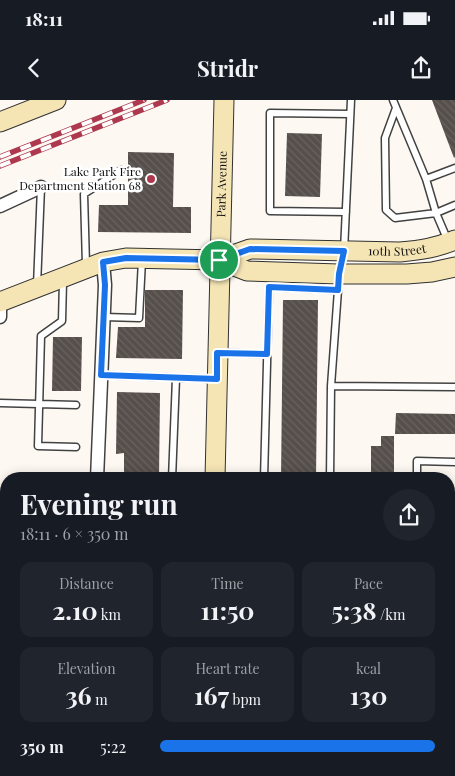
<!DOCTYPE html>
<meta charset="utf-8">
<style>
:root{--surface:#171b24;--page:#20242c;--text:#f1f3f6;--muted:#9ea1a6;--accent:#1a73e8}
body{margin:0;font-family:"Playfair Display",serif;background:var(--page);color:var(--text);height:100vh;display:flex;flex-direction:column;font-size:19px;white-space:nowrap}
*{box-sizing:border-box;margin:0}
p{font-size:16px;color:var(--muted)}
.icon{flex:none;width:28px;height:28px;fill:none;stroke:currentColor;stroke-width:2;stroke-linecap:round;stroke-linejoin:round}
.map{position:relative;flex:1;overflow:hidden}
.details{position:absolute;left:0px;top:372px;width:455px;height:304px;display:flex;flex-direction:column;background:var(--surface);border-radius:20px 20px 0 0;box-shadow:0 2px 12px #0003}
.details>*{flex:none}
.pin{position:absolute;display:grid;place-items:center;width:42px;height:42px;color:#fff;margin:-21px;border:2px solid #fff;border-radius:50%;box-shadow:0 1px 5px #0007}
.round{display:grid;place-items:center;flex:none;width:52px;height:52px;border-radius:26px;background:var(--page)}
.summary{display:flex;align-items:center;justify-content:space-between;height:85px;padding:0 20px}
h1{font-size:28px;font-weight:700;line-height:38px}
.metrics{display:grid;grid-template-columns:repeat(3,1fr);gap:8px;height:85px;padding:5px 20px}
.metrics div{display:grid;align-content:center;border-radius:12px;background:var(--page);text-align:center}
.metrics b{font-size:25px;font-weight:700}
.metrics small{font-size:14px;font-weight:400}
.metrics p{font-size:14px}
ul{padding:0 20px;list-style:none;font-size:16px}
li{display:grid;grid-template-columns:80px 60px 1fr;align-items:center;height:38px}
li i{height:12px;border-radius:6px;background:var(--accent)}
.status{display:flex;justify-content:space-between;align-items:center;height:35px;padding:0 25px;background:var(--surface);direction:ltr}
.status svg{height:14px;fill:currentColor}
header{display:flex;justify-content:space-between;align-items:center;height:65px;padding:0 20px;background:var(--surface);font-size:22px;font-weight:700}
.map>svg:first-child{display:block}
.grass{fill:url(#grass-tufts)}
.building{fill:url(#building-back-hatch)}
.lines{fill:none;stroke-linecap:round;stroke-linejoin:round}
.lane-casing{stroke:#424242;stroke-width:9}
.street-casing{stroke:#424242;stroke-width:15}
.secondary-casing{stroke:#313131;stroke-width:21}
.lane{stroke:#fff;stroke-width:6}
.street{stroke:#fff;stroke-width:12}
.secondary{stroke:#f5e5b5;stroke-width:19}
.rail-casing{stroke:#ae384e;stroke-width:5.5}
.rail{stroke:#fff;stroke-width:4;stroke-dasharray:11;stroke-linecap:butt}
.route-casing{stroke:#fff;stroke-width:10}
.route{stroke:#1a73e8;stroke-width:6}
.poi-dot{fill:#ae384e;stroke:#fff;stroke-width:2}
.labels{text-anchor:middle;stroke-width:5;stroke-linejoin:round;paint-order:stroke}
.poi-label{font-size:12px;fill:#0f0f0f;stroke:#fff;text-anchor:end}
.street-label{font-size:12px;fill:#0f0f0f;stroke:#fff}
</style>
<div class="status"><b>18:11</b><svg viewBox="0 0 49 12"><path d="M0 12V9h3v3zM5 12V6h3v6zM10 12V3h3v9zM15 12V0h3v12zM26 1h20v11H26zM47 4h2v5h-2z"/></svg></div>
<header><svg class="icon" aria-label="back" viewBox="0 0 24 24"><path d="M15 5l-7 7 7 7"/></svg>Stridr<svg class="icon" aria-label="share" viewBox="0 0 24 24"><path d="M12 15V3M7 8l5-5 5 5M5 13v7h14v-7"/></svg></header>
<div class="map">
<svg width="455" height="676" viewBox="0 0 455 676">
<defs>
<pattern id="grass-tufts" width="24" height="20" patternUnits="userSpaceOnUse" patternTransform="scale(1.25)"><rect width="24" height="20" fill="#d8e4bf"/><path d="M3 7l-1-3M5 7V3M7 7l1-3M15 17l-1-3M17 17v-4M19 17l1-3" fill="none" stroke="#b8c2a3"/></pattern>
<pattern id="building-back-hatch" width="6" height="6" patternUnits="userSpaceOnUse" patternTransform="scale(1.25)"><rect width="6" height="6" fill="#564f4c"/><path d="M-1 5l2 2M0 0l6 6M5-1l2 2" fill="none" stroke="#696461"/></pattern>
</defs>
<rect width="100%" height="100%" fill="#fdf9f2"/>
<!-- grass -->
<path class="grass" d="M238,670h72v6h-72z"/>
<!-- building -->
<path class="building" d="M432,0h23v57l-1,1z
M287,33l35,1 -2,63 -35,-1z
M128,52l46,1 -1,54h18v26l-93,-1 1,-27h29z
M145,190h38l-1,69 -66,-1 2,-31h27z
M283,200h35l-2,179h-35z
M53,237h29l-1,54h-29z
M117,292l43,1 -1,86h-35v-26l-8,1z
M396,313l59,1v20h-60z
M381,336h13v43h-23v-33h10z"/>
<g class="lines">
<!-- lane casing -->
<g class="lane-casing">
<path id="lane" d="M393,0l33,79 10,34 12,28
M396,8l-11,30 1,72 9,8 41,-5 19,-8
M426,79l29,-11
M346,112l-76,-1v-98l80,1
M86,165l-2,-71 37,-24
M63,181l-1,40 -21,15 -3,110 38,1
M37,186l4,-99
M104,217l35,1 3,-58
M221,253l46,1
M101,275l115,4
M331,286l124,1
M0,303l76,2
M172,379l4,-101
M264,379l5,-192 69,3
M330,379l1,-93 7,-96 1,-16 5,-23 7,-151
M417,379v-18l38,1
M449,438h6
M0,613l6,1
M0,658h6
M162,676v-6
M292,676v-6"/>
</g>
<!-- street casing -->
<g class="street-casing">
<path id="street" d="M0,106l41,-19
M0,217v-15
M97,379l8,-194 -2,-23
M0,576h6
M449,587h6
M92,676v-6
M429,676v-6"/>
</g>
<!-- secondary casing -->
<g class="secondary-casing">
<g id="secondary">
<path d="M0,22l56,-22"/>
<path id="s1" d="M219,160l31,-11 150,3c22,-2 35,-4 55,-12"/>
<path d="M0,202l103,-40 23,-4 93,2 28,11 92,3h68l25,-2 23,-5"/>
<path id="s2" d="M215,379l9,-379"/>
<path d="M205,670v6"/>
</g>
</g>
<!-- lane -->
<use href="#lane" class="lane"/>
<!-- street -->
<use href="#street" class="street"/>
<!-- secondary -->
<use href="#secondary" class="secondary"/>
<!-- rail casing -->
<g class="rail-casing">
<path id="rail" d="M0,57l144,-57
M0,66l167,-66"/>
</g>
<!-- rail -->
<use href="#rail" class="rail"/>
</g>
<g class="lines">
<!-- route casing -->
<g class="route-casing">
<path id="route" d="M250,149l94,2 -5,23 -1,16 -69,-3 -2,67 -50,-1v26l-116,-4 4,-90 -2,-23 23,-4 93,2z"/>
</g>
<!-- route -->
<use href="#route" class="route"/>
</g>
<!-- markers -->
<circle class="poi-dot" cx="151" cy="79" r="5"/>
<g class="labels">
<!-- poi labels -->
<g class="poi-label">
<text x="141" y="76">Lake Park Fire<tspan x="141" dy="14">Department Station 68</tspan></text>
</g>
<!-- street labels -->
<g class="street-label">
<text dy="4" stroke="none"><textPath href="#s2" startOffset="295">Park Avenue</textPath></text>
<text dy="4" stroke="none"><textPath href="#s1" startOffset="180">10th Street</textPath></text>
</g>
</g>
</svg>
<div class="pin" style="left:219px;top:160px;background:#1e9e55"><svg class="icon" aria-label="arrive" viewBox="0 0 24 24"><path d="M6 21V4h12l-3 4 3 4H6"/></svg></div>
<section class="details">
<div class="summary"><div><h1>Evening run</h1><p>18:11 · 6 × 350 m</p></div><a class="round"><svg class="icon" aria-label="share" viewBox="0 0 24 24"><path d="M12 15V3M7 8l5-5 5 5M5 13v7h14v-7"/></svg></a></div>
<div class="metrics">
<div><p>Distance</p><b>2.10<small> km</small></b></div>
<div><p>Time</p><b>11:50</b></div>
<div><p>Pace</p><b>5:38<small> /km</small></b></div>
</div>
<div class="metrics">
<div><p>Elevation</p><b>36<small> m</small></b></div>
<div><p>Heart rate</p><b>167<small> bpm</small></b></div>
<div><p>kcal</p><b>130</b></div>
</div>
<ul>
<li><b>350 m</b>5:22<i style="width:100%"></i></li>
</ul>
</section>
</div>
